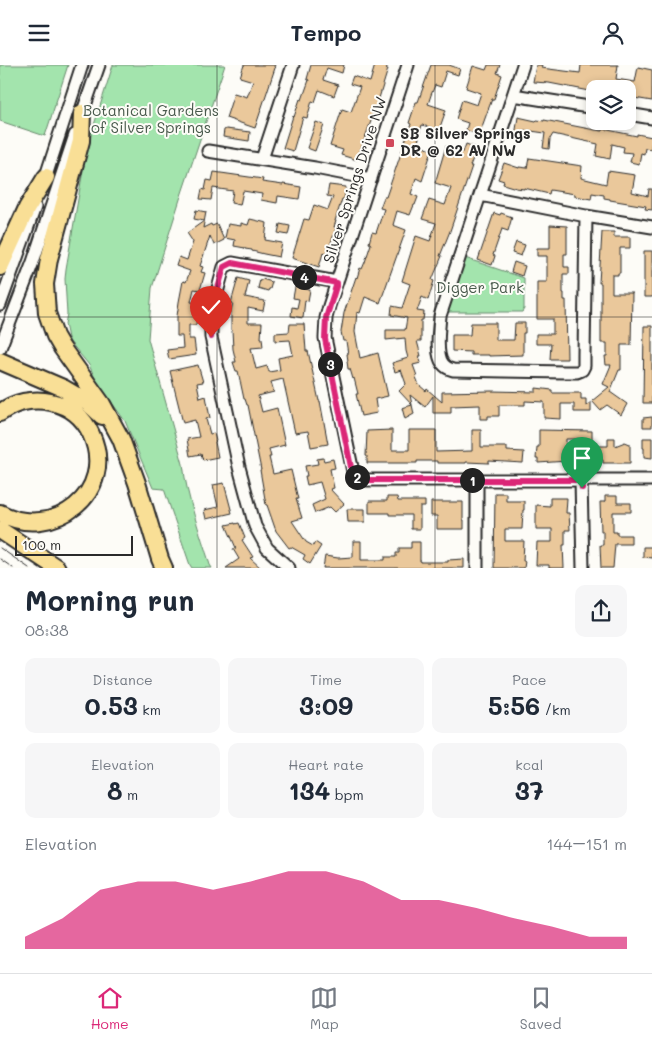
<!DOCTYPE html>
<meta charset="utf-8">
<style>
:root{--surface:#fff;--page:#f6f6f7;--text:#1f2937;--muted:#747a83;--line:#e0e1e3;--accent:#db2777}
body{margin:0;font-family:Mali,sans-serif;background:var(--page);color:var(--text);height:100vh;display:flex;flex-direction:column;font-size:19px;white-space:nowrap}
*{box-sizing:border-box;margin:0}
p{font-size:16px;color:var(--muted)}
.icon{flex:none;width:28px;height:28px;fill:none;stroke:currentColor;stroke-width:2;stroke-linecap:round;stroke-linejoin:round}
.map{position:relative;height:503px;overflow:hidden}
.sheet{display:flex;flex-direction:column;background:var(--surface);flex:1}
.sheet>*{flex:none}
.controls{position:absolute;left:586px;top:15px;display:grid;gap:10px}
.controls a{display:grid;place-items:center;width:50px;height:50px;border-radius:10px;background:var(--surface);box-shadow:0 2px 8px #0003;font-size:25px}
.scale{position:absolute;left:15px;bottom:12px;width:118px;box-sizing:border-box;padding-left:5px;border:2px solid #2b2b2b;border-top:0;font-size:14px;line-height:18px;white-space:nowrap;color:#2b2b2b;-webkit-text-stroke:4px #fdfcf7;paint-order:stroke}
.pin{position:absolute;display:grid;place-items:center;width:42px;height:42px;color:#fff;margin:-51px -21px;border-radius:50% 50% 50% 0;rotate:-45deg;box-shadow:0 0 5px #0007}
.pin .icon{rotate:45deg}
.km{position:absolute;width:25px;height:25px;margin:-12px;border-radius:50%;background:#222;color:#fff;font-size:14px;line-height:25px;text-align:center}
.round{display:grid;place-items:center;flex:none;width:52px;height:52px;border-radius:10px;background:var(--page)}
.overview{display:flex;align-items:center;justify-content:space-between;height:85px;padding:0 25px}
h1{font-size:28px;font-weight:800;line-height:38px}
.stats{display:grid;grid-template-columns:repeat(3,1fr);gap:8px;height:85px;padding:5px 25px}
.stats div{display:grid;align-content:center;border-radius:10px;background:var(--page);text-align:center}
.stats b{font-size:25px;font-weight:800}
.stats small{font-size:14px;font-weight:400}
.stats p{font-size:14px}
.chart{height:140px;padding:10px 25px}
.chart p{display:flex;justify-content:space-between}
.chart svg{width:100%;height:90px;margin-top:5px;fill:var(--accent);opacity:.7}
header{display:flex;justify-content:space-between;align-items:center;height:65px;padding:0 25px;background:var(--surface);font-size:22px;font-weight:800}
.menu{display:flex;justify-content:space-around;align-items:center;height:70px;border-top:1px solid var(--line);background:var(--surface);font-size:14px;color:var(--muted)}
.menu a{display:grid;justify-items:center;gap:2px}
.menu .active{color:var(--accent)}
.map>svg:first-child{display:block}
.green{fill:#a3e4ad;stroke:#67886c}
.building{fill:#eac89b;stroke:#2b2b2b;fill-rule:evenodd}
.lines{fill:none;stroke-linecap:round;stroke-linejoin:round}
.minor-casing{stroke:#2b2b2b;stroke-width:15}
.highway-casing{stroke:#2b2b2b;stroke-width:20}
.minor{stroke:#fdfcf7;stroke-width:11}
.highway{stroke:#f9df96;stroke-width:16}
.tram{stroke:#2b2b2b;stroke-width:1}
.route-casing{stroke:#fff;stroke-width:10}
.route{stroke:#db2777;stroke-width:6}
.grid{fill:none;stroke:#2b2b2b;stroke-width:1;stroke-opacity:0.55}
.poi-dot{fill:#d1495b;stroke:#fdfcf7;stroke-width:2}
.labels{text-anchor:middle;stroke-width:4;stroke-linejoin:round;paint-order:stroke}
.park-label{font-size:15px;fill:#49594c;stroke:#fdfcf7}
.poi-label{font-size:15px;font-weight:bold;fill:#2b2b2b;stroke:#fdfcf7;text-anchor:start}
.street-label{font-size:15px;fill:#2b2b2b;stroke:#fdfcf7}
</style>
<header><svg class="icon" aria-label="menu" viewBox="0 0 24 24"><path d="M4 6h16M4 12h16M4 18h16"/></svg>Tempo<svg class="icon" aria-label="person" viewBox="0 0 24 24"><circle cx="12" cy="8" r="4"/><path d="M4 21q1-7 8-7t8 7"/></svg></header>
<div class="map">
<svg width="652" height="503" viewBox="0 0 652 503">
<rect width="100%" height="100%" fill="#fdfcf7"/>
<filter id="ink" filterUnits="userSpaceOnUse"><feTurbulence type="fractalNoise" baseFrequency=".02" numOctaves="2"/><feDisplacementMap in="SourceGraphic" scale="10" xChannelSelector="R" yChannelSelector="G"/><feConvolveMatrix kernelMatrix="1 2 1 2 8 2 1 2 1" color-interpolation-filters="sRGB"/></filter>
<g filter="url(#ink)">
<!-- green -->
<path class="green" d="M0,0h68l-23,71 -45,-15z
M113,0h112l-44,131 -29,92 -4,51 35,125c4,35 17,68 27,101l2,3h-20l-2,-3 -26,-76 -11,-1 -28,-67 -28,-39 -8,-17 -19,-23 -2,-4 -3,-14 2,-10 -2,-35 1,-10 21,-122z
M465,193l59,20v31l-2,3h-76z"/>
<!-- building -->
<path class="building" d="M244,0h31l-1,2 1,1 -20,60 -29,-10 8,-25 13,4 6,-16 -13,-4z
M311,0h33l-2,8 -15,-5 -4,12 15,5 -4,11 -15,-6 -4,12 -3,-1 -5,17 -4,-1 -10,34 -10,-3 10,-32 1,1 6,-18 2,1 7,-20 -2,-1z
M375,0h13l-2,4h2l-16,52h-1l-14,39 -16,-5 2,-5 -13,-4 12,-37 9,3 9,-25 -10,-3 3,-8 17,6z
M431,0h18l11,4 -2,6 -12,-4 -5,16 -6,-2 -4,10 -3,9 18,6 -7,20 -17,-5 -4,13h1l-2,7 15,5 -10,31 -6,-3 -5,16 7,3 -3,8h-1l-4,10 -13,-4 -4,14 13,5 -26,73 -15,-6 -5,16 -3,-1 -2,20 5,26 18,-5 10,43 -13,3 2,14 -16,3 -5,-22h2l-4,-16 -1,1 -3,-10h-2l-1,-8h1l-1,-7h1l-2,-13h-3l-2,-9 3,-19 12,-36 1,1 3,-10 2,1 3,-7 6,-18 -2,-1 3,-11 4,1 8,-24 -4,-1 4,-11h2l23,-67 2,-6 -2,-1 7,-21h2z
M488,0h12l-3,8 5,2 -8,24h-2l-13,36 -13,-5 2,-7 -12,-4 6,-19 15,5 4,-12 -15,-5 7,-22 13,4z
M536,0h6l-1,3 39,5 1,-8h37l-2,14 19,3 3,-15 14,3v31l-24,-4v-8h-33v3l-46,-9 -16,-1z
M518,52l18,4 1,-1 7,1v-1l51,10 8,1v-2l34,7v-2l15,3 -1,12 -6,-1 -1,6 -3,-1 -2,11 -9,-2 2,-9 -9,-1 1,-5 -12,-3 -2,15 -14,-3 2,-12 -45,-10 -3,5 -1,10 -6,-1 2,-15 -21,-3 -1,7 -8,-1z
M316,57l8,3 -9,26 -8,-3z
M226,64l24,3 -1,9 -26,-4 1,-7z
M466,79l11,4 -7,18h2l-22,65 -10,25h2l-10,24 2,1 -6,19 -6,-3 -5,14 7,1 -1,8h-2v21h-4l4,15h-2l2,7 -8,2 4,11 -1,1 3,8 7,6 1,-2 15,13v-10l49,-1 45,1v-4l16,2v3h29v6h5v7l5,-4v10h-17v-8h-13v15l-17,-1v-16l-19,-1v4h-26v11h-11v3h-8v-14l-29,1v7h-18v-17l-8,11 -15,-12 2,10 -13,-14 7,-7 -5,-14 -6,2 -3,-9 16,-5 -2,-7 -1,-13 -19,2v-10h19l2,-12 -16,-3 1,-9 10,2 8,-24 -8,-3 14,-45 14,5 6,-18 -14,-4 7,-19 16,5 6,-17 -16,-5 11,-37 17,6z
M529,93l53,8 -1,12 25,6 2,-13 27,4 -3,17 16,4 1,-7h3v21l-7,-1 1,-3 -36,-6v-1l-6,-1v-3l-12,-2 -1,6 -16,-3v-2l-25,-4 -1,4 -25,-6v1l-8,-1 -13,-4 1,-3 -6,-2 6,-16 15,5v-1l8,1z
M214,107l49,7 -1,3 21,3v-1l18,3 -2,12 -21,-3 -1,7 -16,-3 1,-6 -19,-3 -3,14 -9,-2 2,-12 -20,-3 -2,12 -11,-1 2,-10 3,1 2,-10 5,1z
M329,120l17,2 -2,12h-2l-7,22h1l-2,6 2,1 -3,9 -6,17 -4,-1 -4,14 -27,-9 12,-39 5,1 5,-15 14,5 5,-13 -6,-1z
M196,145l10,2 -3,16 8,-4 1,2 5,-2 7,16 -10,5 -4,-9 -10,30 3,1 -2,5 4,1 -5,17 -6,-1 -3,13 8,1 -3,22h-7v14h5l2,16 -27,4 -2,-9 16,-2 -1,-12h-5v-20l2,-14 4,-21 3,1 4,-11 -14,-5 3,-9 8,3 6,-18 -6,-9 17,-12 -10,-2z
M494,148l6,2 1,-2 11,4 -4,14 -6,-2 -9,26 2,1 -3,9 -14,-5z
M250,154l17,4 -2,17 17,3 -3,14 -15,-3 -12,-3v-1l-7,-1v-1l-11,-2 1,-6 -10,-2 3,-14 13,2v-3l7,2z
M280,159l10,2 -2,9 -10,-2z
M550,160l17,1v28h-3v13h5v7h-6v19h1v7h2l1,59h-17l1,-15h-15v-10h17v-15h-16v-37h10v-26h-10v-8h13z
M602,167h12v5h16v11h-10v25h-2v2h-6v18h20l-1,52h-10v25h-2l-9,22 17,12 -6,11 -14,-10 -7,5 -8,-9 17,-14 -6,-3 8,-19h-5l-1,-9h2v-13h-6v-60h-2z
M516,177l9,3 -4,11 -9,-3z
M644,186h8v46h-8z
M514,197l11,4 -3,10 -11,-4z
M238,213l11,3 -4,16 20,4 -2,10 -15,-3v15h14l-1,15h1l1,9 -12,1 5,21 11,-3 2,6 11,-2 -2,-12 15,-3 -3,-15 -15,1v-8l14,-1 1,-8h14l2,27h2l11,50h1l8,43 -17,3 -3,-16 -13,2 -12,-54 -12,3 3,10 -16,4 4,16 15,-4 8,37 -16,4 2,8h-2l4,17 18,-4 7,29h-2l6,19 -10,3 14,21 7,4 2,-4 6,4 -11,18 -7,-5 2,-4 -14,-8 -2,1 -13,-17 -9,-26h-1l-6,-35h1l-13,-65h-1l-2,-6h-1l-6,-28h-2l-3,-9h3l-3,-13 -1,-19h-1v-19l2,-8h-2z
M262,214l10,3 -2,7h-1l-1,2 -10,-3 2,-8h2z
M295,222l15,3 -2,11 -3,-1 -2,18 -12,-2 1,-9 5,1 2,-9 -6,-1z
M471,258h25v17h18l1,-17h10v10h-2v22l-34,1v-1h-18v-3l-19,-1v-16h18z
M644,261h8v77h-9z
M198,300l5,17 -6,1 3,15 6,-2 4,22 -4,1 4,15 4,-1 2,8 -1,1 3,15 -15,3 -2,-6 -11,2 -3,-17 12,-2 -4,-17 -12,3 -13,-52z
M412,340l2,9 -9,5 -3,-11z
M652,352v10h-9v-9z
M392,365v20h17v-20h27v22l36,-1v-21h9v17h26v4l17,1 -1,11 -34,-2v2l-23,-1v1h-29v-2h-20v2h-50v-7h-1l1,-25z
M539,365l53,1v15h16v-8h7v8l10,-4 5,2v19h-27v-3h-21l-44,3v-4h-2l1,-12h2zM566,374h17v12h-17z
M643,373h9v20l-8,-1v-9h-1z
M323,393l1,3 9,-2 2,9 -5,1 4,19 -4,1 14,15 -9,8 -5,-5 -15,6 -3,-8 13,-6 -5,-17 -13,3 -2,-9h2l-2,-10 13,-2 -1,-5z
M224,418l8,30 -26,6 -2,-9 14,-3 -5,-22z
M495,428h11v8h18v9h-1l-1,19h-17v12h19l-1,20h2l-1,7h-30z
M605,431h12v7h14v9h-18v20h4v3h14v9h-16l-2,24h-12l-1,-23h3v-14h-2l-1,-29h5z
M387,432h10l1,4h27v6h-5v22h-9v-14h-22v-2h-20v-12h18z
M550,433h17l-1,15h3l1,17h-5v15h-2l1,23h-15v-3h-13l1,-23h15v-13h-16v-24l14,1z
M431,437h32v18h1v9h-27v-13h-6z
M347,444h18v13h-17z
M235,458v1l4,-1 6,15 -3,2 11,17 -3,1 11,10h-35l13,-9 -6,-10 3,-1 -10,-23z
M353,476h8v19h24v-3h11v-4h3v-5h12v-6h9v19h1v1h27v-2l16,-1v9h-141l2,-12 13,2 15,-1z
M643,482h9v11l-9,-1z"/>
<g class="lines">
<!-- minor casing -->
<g class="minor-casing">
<path id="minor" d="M408,0l-79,241 -3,12 -1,20 28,134 6,8h293
M523,0l-83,251c-1,13 -5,38 3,48 3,4 6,5 10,6l112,2h12l5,-2 2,-4v-11l2,-139
M513,30l82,13
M628,49l24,4
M80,55l19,-55
M208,86l107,17 56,11
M262,94l31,-94
M44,117l38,-117
M480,130l106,21 66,11
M0,240l35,-98
M0,283l33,-86 42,-127
M477,415v88
M581,415l2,88
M289,503l-22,-20 -12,-22 -16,-59 -28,-130v-23l13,-47 8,-4 105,19"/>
</g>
<!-- highway casing -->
<g class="highway-casing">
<path id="highway" d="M82,48l-1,28 -32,118 -4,25 2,29 8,23 7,12 40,56 19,35 16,44 23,76 4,9
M0,202l27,-59 19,-31
M0,296l63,27 24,14 15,14
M0,348c14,-11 33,-15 51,-11 18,4 32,14 40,32 27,58 -38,108 -91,79
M0,465l57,38"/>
</g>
<!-- minor -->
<use href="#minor" class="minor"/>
<!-- highway -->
<use href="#highway" class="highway"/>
<!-- tram -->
<path class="tram" d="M0,483l29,20
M0,494l13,9"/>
</g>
</g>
<g class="lines" filter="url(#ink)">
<!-- route casing -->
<g class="route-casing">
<path id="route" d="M211,272v-23l13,-47 8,-4 105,20 -11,35 -1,21 27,133 7,8h222l1,8"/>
</g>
<!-- route -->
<use href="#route" class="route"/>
</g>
<!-- grid -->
<path class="grid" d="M217,0v503M435,0v503M0,252h652"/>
<!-- markers -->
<rect class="poi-dot" x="385" y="73" width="10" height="10" rx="2.5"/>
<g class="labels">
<!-- park labels -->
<g class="park-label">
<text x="151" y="51">Botanical Gardens<tspan x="151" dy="17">of Silver Springs</tspan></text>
<text x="480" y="228">Digger Park</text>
</g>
<!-- poi labels -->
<g class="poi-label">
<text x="400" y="74">SB Silver Springs<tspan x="400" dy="17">DR @ 62 AV NW</tspan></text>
</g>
<!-- street labels -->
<g class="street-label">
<text transform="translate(355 115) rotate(-72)" y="5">Silver Springs Drive NW</text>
</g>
</g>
</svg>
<div class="controls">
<a><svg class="icon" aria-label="layers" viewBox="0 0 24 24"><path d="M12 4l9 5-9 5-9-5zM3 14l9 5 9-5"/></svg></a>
</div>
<div class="scale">100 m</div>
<div class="pin" style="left:582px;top:423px;background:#1e9e55"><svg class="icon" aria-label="arrive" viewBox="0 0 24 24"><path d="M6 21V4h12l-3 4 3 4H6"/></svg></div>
<div class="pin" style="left:211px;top:272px;background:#d93025"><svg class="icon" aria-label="check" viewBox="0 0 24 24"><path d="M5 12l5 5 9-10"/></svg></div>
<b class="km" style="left:472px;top:415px">1</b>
<b class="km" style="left:357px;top:412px">2</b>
<b class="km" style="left:330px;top:299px">3</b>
<b class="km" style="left:304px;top:212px">4</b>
</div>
<section class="sheet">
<div class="overview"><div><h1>Morning run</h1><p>08:38</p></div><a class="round"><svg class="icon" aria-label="share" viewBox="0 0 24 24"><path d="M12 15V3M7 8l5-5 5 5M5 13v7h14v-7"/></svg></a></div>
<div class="stats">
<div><p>Distance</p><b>0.53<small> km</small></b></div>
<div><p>Time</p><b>3:09</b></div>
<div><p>Pace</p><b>5:56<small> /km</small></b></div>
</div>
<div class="stats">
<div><p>Elevation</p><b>8<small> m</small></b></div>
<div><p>Heart rate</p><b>134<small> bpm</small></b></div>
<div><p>kcal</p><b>37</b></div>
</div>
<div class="chart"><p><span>Elevation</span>144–151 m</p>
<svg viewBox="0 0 160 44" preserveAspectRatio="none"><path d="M0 44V38L10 29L20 15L30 11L40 11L50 15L60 11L70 6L80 6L90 11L100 20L110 20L120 24L130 29L140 33L150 38L160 38V44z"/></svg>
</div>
</section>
<nav class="menu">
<a class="active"><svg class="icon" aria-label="home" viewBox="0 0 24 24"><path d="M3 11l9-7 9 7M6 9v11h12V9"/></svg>Home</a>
<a><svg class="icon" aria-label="map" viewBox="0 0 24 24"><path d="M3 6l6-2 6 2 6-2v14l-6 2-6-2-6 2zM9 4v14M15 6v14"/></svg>Map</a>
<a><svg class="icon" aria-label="saved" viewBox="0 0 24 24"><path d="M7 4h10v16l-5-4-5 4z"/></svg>Saved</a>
</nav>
